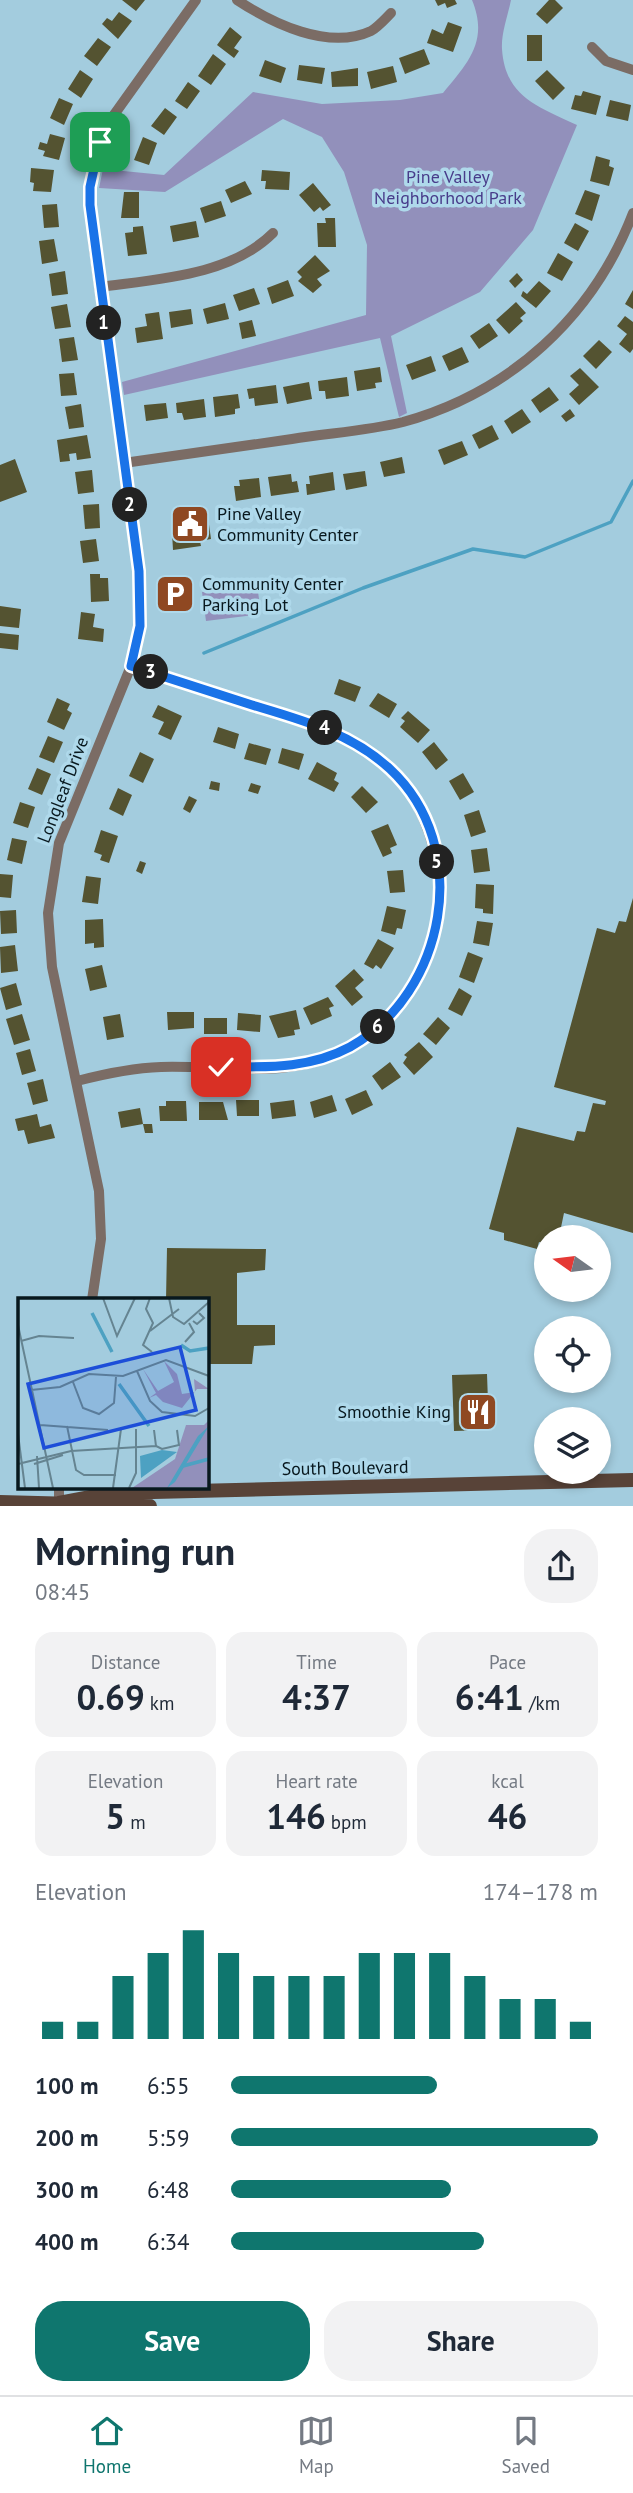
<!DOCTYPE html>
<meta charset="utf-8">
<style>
:root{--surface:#fff;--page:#f2f2f3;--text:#1f2937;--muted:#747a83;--line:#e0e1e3;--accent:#0f766e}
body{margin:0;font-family:"PT Sans",sans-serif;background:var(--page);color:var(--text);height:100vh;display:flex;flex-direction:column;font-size:26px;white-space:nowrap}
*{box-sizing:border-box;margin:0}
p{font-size:23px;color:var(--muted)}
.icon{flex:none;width:38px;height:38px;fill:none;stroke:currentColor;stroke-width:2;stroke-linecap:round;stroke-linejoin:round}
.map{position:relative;height:1506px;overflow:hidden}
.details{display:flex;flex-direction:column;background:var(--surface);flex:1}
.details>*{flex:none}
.needle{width:46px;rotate:284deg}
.tools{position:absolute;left:534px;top:1225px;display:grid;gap:14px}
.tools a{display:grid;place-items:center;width:77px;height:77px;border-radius:50%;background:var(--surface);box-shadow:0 4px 10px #0003;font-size:35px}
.pin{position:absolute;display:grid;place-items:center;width:60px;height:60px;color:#fff;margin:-30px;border-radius:14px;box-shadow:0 4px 10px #0006}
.km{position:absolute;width:35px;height:35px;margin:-18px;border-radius:50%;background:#222;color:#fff;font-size:19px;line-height:35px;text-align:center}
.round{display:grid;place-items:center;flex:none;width:74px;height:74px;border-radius:28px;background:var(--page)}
.head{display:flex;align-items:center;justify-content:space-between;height:119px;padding:0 35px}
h1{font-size:38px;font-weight:600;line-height:52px}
.metrics{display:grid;grid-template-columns:repeat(3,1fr);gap:10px;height:119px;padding:7px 35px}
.metrics div{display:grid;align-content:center;border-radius:18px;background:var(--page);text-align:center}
.metrics b{font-size:35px;font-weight:600}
.metrics small{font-size:19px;font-weight:400}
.metrics p{font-size:19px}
.chart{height:196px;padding:14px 35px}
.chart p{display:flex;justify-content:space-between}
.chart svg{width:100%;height:126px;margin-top:7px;stroke:var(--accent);stroke-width:6}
.button{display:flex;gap:14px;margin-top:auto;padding:14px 35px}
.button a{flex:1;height:80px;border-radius:28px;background:var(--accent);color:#fff;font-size:28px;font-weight:600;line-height:80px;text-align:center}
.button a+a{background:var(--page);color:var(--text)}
ul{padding:0 35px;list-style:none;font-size:23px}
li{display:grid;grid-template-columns:112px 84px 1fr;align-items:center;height:52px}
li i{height:18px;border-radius:9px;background:var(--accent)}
.menu{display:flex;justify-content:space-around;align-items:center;height:98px;border-top:2px solid var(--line);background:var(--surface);font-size:19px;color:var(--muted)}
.menu a{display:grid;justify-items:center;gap:4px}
.menu .active{color:var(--accent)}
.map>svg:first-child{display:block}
.green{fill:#9290bb}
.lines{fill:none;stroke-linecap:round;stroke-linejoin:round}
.stream{stroke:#4da1c2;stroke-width:3.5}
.building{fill:#545331}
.minor{stroke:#7b6c65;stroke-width:10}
.secondary{stroke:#584338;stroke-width:14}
.route-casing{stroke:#fff;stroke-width:14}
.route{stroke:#1a73e8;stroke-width:9}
.labels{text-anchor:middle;stroke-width:7;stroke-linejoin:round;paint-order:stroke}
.park-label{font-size:18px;fill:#483c8a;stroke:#afd9eb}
.poi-label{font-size:18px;fill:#08181e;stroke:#afd9eb;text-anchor:start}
.street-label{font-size:18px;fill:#08181e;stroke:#afd9eb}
.inset-river{fill:none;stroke:#4da1c2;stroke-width:3.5}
.inset-road{fill:none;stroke:#658491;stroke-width:2}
.view{fill:#1d4ed8;fill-opacity:0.15;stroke:#1d4ed8;stroke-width:3.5}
.inset-edge{fill:none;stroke:#08181e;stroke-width:3.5}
</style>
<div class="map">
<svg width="633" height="1506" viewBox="0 0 633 1506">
<rect width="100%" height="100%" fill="#a3ccde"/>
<!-- green -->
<path class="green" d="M472,0h39c-3,15 -10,34 -9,49 3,48 37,58 75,76l-44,105 -53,62 -89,44 16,77 -8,4 -19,-79 -256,57 -2,-13 244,-67 1,-70 -23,-73 -22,-35 -39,-18 -118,73 -66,-4 4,-19 61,6 89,-83 69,12 78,-4 43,-7c25,-30 46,-52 29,-93z
M257,584l4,30 -55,7 -4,-29z"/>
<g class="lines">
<!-- stream -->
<path class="stream" d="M204,653l159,-65 110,-39 52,8 86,-35 22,-41"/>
</g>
<!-- building -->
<path class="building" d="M122,0h23l-9,11z
M435,0h20l2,4 -10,4 -2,-5 -7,3z
M549,0h6l8,8 -16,16 -11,-10z
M119,12l13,9 -14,18 -16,-15 5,-6 5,3z
M448,22l14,5 -9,25 -26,-9 5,-14 11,5z
M230,27l12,10 -8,11 5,3 -5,7 -17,-13z
M527,35h15v26h-15z
M98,38l13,9 -14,19 -13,-10z
M424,49l6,15 -25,10 -6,-16z
M213,54l13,10 -15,21 -13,-9z
M265,60l21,8 -5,15 -22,-7z
M299,65l26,3 -3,16 -25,-4z
M393,66l4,16 -26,7 -4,-17z
M358,68v18l-26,1 -1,-15z
M80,70l13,9 -12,19 -13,-9z
M547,70l18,18 -12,12 -18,-19z
M188,82l12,9 -13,18 -12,-8z
M583,91l18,5 -5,19 -25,-6 4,-14 6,1z
M59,98l14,6 -9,21 -14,-7z
M610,100l21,5 -3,16 -22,-5z
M165,108l12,9 -13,18 -13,-9z
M50,134l15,4 -6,22 -16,-4 2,-5 -7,-2 2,-7 7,2z
M143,137l14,6 -8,22 -15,-5z
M596,156l14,4 -1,6 5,2 -5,18 -19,-5z
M31,168l23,2 -3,22 -18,-1 1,-8 -4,-1z
M262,170l28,2 -1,18 -24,-1 1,-8h-5z
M245,181l7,13 -21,9 -6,-13z
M313,183l18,22 -8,6 -3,-4 -6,5 -15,-17z
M585,190l15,5 -8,26 -17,-7z
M124,192h15v26h-18z
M221,201l5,15 -21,7 -5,-15z
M57,204l2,23 -15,1 -2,-23z
M325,218h10l1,29h-18l-1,-24h9z
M196,221l3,16 -26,5 -3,-16z
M575,223l14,8 -11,20 -14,-8z
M143,226l4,28 -19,2 -3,-23 8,-1v-5z
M54,239l4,22 -16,3 -3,-23z
M558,253l15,9 -11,19 -15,-8z
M315,255l15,16 -13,8 5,6 -9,8 -15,-12 4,-4 -5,-5z
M65,271l3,23 -16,2 -3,-22z
M517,273l6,7 -8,8 -6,-7z
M288,280l6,16 -22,8 -5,-16z
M539,281l12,10 -15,17 -15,-12 2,-5 4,3z
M254,288l6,16 -21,7 -6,-16z
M633,290v19l-8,-5z
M516,302l10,11 -6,5 3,3 -14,13 -13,-14z
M225,303l4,16 -22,5 -4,-15z
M67,304l4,23 -16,2 -4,-22z
M191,309l2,15 -22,4 -2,-16z
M159,312l4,27 -26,4 -2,-15 12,-2 -2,-12z
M625,316l8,6v27l-3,4 -11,-9 8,-10 -10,-8z
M252,320l4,16 -14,3 -3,-16z
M489,323l9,13 -19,13 -9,-13z
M74,337l4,23 -16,2 -3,-23z
M599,340l13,12 -16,17 -13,-13z
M462,347l7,15 -20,9 -7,-15z
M431,356l5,15 -24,9 -6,-15z
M380,367l2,15 -7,1 1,5 -19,3 -3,-20z
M580,368l19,19 -20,18 -10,-11 10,-9 -9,-9z
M74,373l3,22 -16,1 -2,-22z
M347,377l2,19 -23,3 -1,-8h-6l-1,-10z
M309,382l3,17 -25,5 -4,-17z
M276,385l2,18 -23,3 -1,-8 -5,1 -2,-10z
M549,387l10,13 -19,13 -9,-13z
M238,394l2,14 -5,1v5l-20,3 -2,-20z
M204,399l2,18 -22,3 -2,-7h-5l-1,-10z
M166,403l2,15 -22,3 -2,-16z
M81,404l3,23 -15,2 -4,-22z
M522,409l9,13 -19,12 -8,-13z
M570,409l5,7 -9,6 -5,-6z
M492,425l7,14 -20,10 -7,-14z
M87,435l4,23 -14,2 -1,-7 -7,1 1,7 -10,1 -3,-22z
M462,441l6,14 -24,10 -6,-15z
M402,457l3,16 -21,4 -4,-15z
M15,459l12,33 -27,10v-37z
M92,470l2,22 -16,2 -3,-22z
M365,471l2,15 -21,4 -3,-16z
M333,472l2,18 -28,5 -1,-11h4l-1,-8z
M291,474l1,8 5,-1 2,11 -28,4 -3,-19z
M259,478l2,19 -25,4 -2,-15h6l-1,-6z
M99,504l1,24 -15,1 -2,-24z
M207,510l4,29 -11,2 1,5 -28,4 -2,-35z
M96,539l3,22 -16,2 -3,-22z
M90,574h10v4h8l1,23 -18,1z
M0,606l21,3 -2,19 -19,-2z
M81,612l14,2 -2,13 11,2 -1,13 -25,-3z
M0,633l19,2 -1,15 -18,-2z
M339,679l22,8 -6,15 -21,-8z
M378,693l19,11 -8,14 -20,-12z
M57,698l13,6 -3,6 5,3 -8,17 -17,-8z
M158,705l24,11 -11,24 -13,-6 6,-12 -12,-5z
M408,711l22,19 -12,13 -18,-16 5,-6 -4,-3z
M218,727l21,7 -4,15 -22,-7z
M48,736l15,6 -9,21 -15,-6z
M434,742l14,18 -12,10 -14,-18z
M249,743l22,6 -5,16 -22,-6z
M282,748l22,6 -5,16 -21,-7z
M140,752l14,7 -11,24 -14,-7z
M317,762l20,11 -3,7 5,3 -5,9 -26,-13z
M37,768l14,6 -9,21 -14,-6z
M463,773l11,19 -14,8 -11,-19z
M211,781l9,2 -1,8 -10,-2z
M251,783l10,3 -3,8 -10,-3z
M362,786l16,16 -12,11 -15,-16z
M118,788l14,7 -9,21 -14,-7z
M189,796l8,4 -7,13 -7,-4z
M20,802l15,5 -7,21 -15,-5z
M479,810l7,22 -15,5 -7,-22z
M388,824l9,21 -7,3 2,5 -9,4 -12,-26z
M101,830l17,6 -9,27 -9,-3 2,-5 -8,-3z
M12,838l15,3 -5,23 -15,-4z
M487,848l3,23 -16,2 -3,-23z
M140,861l6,2 -4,11 -6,-3z
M403,870l2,22 -15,1 -3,-22z
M0,874l13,1 -2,23 -11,-1z
M86,876l15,2 -3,26 -16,-2z
M476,884l18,1 -1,29 -10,-1v-4l-8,-1z
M633,898v335l-69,-20 -5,24h-13v7l-7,-2 -2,7 -33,-9v-7l-15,-4 28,-102 57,14 3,-10 8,1 8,-29 12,2 1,-4 -52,-14 43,-159 18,5 4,-12 7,1z
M387,906l19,4 -4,19 -5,-1 -2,7 -14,-4z
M16,910l1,23 -16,1 -1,-23z
M103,919l1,28 -10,1v-5l-9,1v-24z
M477,921l16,2 -4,23 -16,-3z
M378,939l16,9 -13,21 -5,-4 -3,4 -9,-5z
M15,945l3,26 -17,2 -1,-26z
M468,952l15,6 -9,25 -15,-6z
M102,965l5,22 -17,4 -5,-22z
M354,969l10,11 -9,8 8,9 -11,9 -17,-20z
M16,983l6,22 -16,5 -6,-22z
M459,988l13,8 -10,20 -14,-7z
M328,997l6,9 -5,2 3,8 -21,9 -8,-17z
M296,1010l4,19 -6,1 1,5 -17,3 -9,-22z
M167,1012h27v16l-26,2z
M238,1013l23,2 -1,17 -23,-2z
M22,1014l8,26 -16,5 -8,-26z
M120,1014l4,23 -17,3 -4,-23z
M438,1017l12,11 -14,17 -13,-11z
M204,1018h23v16h-23z
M419,1042l14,15 -19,18 -11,-12 4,-6 -3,-2z
M30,1049l6,22 -14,4 -6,-22z
M390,1062l11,15 -19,13 -10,-14z
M43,1079l5,22 -15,4 -6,-22z
M366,1090l7,15 -21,10 -7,-16z
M332,1095l5,16 -23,7 -4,-16z
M236,1100h23v16h-22z
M294,1100l2,16 -24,3 -2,-16z
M166,1101h20l1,20h-27l-1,-15h7z
M199,1102h24l5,18h-29z
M140,1108l3,16 -22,4 -3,-16z
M37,1114l3,13 11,-3 4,14 -27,6 -4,-14 -6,1 -3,-12z
M143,1124h9l1,9h-8z
M167,1248l99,1 -1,21 -28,3v52h38v20l-21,1 -2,18h-46v-64h-40z
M487,1374l2,56 -35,1 -2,-56z"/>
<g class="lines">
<!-- minor -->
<path class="minor" d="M237,0c35,23 91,51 134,31 7,-4 14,-12 20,-18
M592,47l14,14 27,9
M99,287c58,-8 131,-11 174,-54
M124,463c56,-8 112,-16 168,-24 37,-6 75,-8 111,-17 108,-30 190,-105 230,-209
M77,1081c27,-7 56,-13 84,-14 52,-2 112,10 162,-8 53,-20 91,-62 109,-115 11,-30 10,-63 2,-94 -24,-96 -92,-117 -177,-144 -42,-13 -84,-27 -126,-40
M92,1300l9,-61 -2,-48 -47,-224 -4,-54 11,-70 72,-177 9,-40 -1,-55 -45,-323 -4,-61 10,-45 11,-23 85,-119
M59,1487v16"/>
<!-- secondary -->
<path class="secondary" d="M0,1502l150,4
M59,1503l53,-10 521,-13"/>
</g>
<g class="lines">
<!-- route casing -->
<g class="route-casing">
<path id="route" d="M100,142l-10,45v18l49,366 1,55 -9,40c40,13 81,26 121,39 50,15 99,28 138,64 84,78 56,224 -40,278 -41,22 -84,20 -129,20"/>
</g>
<!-- route -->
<use href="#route" class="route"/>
</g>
<!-- icons -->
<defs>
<g id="civic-square" transform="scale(2.0125)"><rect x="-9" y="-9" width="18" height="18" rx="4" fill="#8f4822" stroke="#afd9eb"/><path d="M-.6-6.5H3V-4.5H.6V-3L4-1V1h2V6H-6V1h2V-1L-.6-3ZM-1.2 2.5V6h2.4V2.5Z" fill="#fff"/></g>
<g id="parking-square" transform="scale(2.0125)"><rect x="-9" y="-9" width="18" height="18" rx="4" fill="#8f4822" stroke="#afd9eb"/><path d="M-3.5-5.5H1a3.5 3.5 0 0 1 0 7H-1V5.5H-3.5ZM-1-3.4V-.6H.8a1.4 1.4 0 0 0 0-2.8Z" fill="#fff"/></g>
<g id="restaurant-square" transform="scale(2.0125)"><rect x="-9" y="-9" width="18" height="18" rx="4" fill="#8f4822" stroke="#afd9eb"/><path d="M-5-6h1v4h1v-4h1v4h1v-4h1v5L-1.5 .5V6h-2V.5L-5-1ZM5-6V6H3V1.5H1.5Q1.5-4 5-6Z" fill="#fff"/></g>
</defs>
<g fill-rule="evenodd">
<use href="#civic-square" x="190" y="524"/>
<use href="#parking-square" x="175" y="594"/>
<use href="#restaurant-square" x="478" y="1412"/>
</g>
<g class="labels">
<!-- park labels -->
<g class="park-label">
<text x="448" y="183">Pine Valley<tspan x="448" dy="21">Neighborhood Park</tspan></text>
</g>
<!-- poi labels -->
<g class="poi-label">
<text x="217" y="520">Pine Valley<tspan x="217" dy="21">Community Center</tspan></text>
<text x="202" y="590">Community Center<tspan x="202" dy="21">Parking Lot</tspan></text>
<text x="451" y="1418" text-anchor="end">Smoothie King</text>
</g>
<!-- street labels -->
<g class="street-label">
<text transform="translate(63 790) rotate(-69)" y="6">Longleaf Drive</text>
<text transform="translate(345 1468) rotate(-1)" y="6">South Boulevard</text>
</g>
</g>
<!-- overview -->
<g transform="translate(18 1298)">
<rect width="191" height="191" fill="#a3ccde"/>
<path d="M146,63l13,13 5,20 13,-2 -1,-13 15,10h-12l-15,19 -19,-6 -7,-7 -7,3 7,-5 -13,-24 15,22 16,-9zM191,122v67l-77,1 43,-29 11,-34h18z" fill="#9290bb"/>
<path d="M191,128l-34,56 -8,6 31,-52zM144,152l15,2 -36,26 -1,-22z" fill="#4da1c2"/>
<path class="inset-river" d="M74,15l20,39M163,47l9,6 19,-3M101,86l30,42M165,168l26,-7"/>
<path class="inset-road" d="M85,0l14,38 18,-38M132,0l-4,11 7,14 -10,22 9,7M151,0l4,19 11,7 25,-22M175,23l4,3 7,-6 -5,-5M0,27l35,163M132,33l29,-22M3,43l18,-5 35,2M167,44l9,-10 -5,-9M119,73l13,30 12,11 33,4 14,-8M55,84l10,26 16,6 15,-11 2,-26M13,92l29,-3 29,-13 34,2 43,-16 43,16M22,127l68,5M49,128l9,44 8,5h32M136,132l2,16 6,3 17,-4 -2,-15M0,136l7,54M19,158l2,32M0,166l53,-13 85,-5M16,166l29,-9M95,190l8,-59M111,190l7,-15v-44"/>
<path class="view" d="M162,49l16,63 -152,38 -16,-64z"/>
<rect width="191" height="191" class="inset-edge"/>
</g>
</svg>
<div class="tools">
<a><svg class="needle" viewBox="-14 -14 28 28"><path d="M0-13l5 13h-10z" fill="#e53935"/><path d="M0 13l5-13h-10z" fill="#747a83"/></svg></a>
<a><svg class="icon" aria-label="locate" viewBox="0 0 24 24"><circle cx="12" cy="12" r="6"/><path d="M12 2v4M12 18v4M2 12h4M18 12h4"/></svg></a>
<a><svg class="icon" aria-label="layers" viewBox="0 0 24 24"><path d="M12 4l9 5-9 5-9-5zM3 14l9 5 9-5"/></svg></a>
</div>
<div class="pin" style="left:100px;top:142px;background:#1e9e55"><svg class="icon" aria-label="arrive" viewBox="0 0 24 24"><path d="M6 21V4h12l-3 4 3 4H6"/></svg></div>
<div class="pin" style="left:221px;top:1067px;background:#d93025"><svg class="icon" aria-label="check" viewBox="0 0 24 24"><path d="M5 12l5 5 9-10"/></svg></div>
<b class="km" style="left:104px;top:323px">1</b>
<b class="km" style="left:130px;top:505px">2</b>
<b class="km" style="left:151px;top:672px">3</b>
<b class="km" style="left:325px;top:728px">4</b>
<b class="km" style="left:437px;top:862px">5</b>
<b class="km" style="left:378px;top:1027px">6</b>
</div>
<section class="details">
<div class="head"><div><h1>Morning run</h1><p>08:45</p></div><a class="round"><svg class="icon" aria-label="share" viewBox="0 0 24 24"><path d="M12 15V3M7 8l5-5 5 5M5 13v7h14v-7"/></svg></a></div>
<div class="metrics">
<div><p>Distance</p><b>0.69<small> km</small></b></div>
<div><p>Time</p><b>4:37</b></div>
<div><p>Pace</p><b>6:41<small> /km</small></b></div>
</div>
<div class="metrics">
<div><p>Elevation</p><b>5<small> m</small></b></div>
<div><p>Heart rate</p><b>146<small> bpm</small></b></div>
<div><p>kcal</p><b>46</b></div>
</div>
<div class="chart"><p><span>Elevation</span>174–178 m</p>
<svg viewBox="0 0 160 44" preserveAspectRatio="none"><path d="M5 44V38M15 44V38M25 44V22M35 44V14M45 44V6M55 44V14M65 44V22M75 44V22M85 44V22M95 44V14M105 44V14M115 44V14M125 44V22M135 44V30M145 44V30M155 44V38"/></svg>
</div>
<ul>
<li><b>100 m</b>6:55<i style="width:56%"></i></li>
<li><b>200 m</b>5:59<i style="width:100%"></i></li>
<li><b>300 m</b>6:48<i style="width:60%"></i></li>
<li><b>400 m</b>6:34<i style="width:69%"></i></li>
</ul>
<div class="button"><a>Save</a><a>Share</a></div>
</section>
<nav class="menu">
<a class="active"><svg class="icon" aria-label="home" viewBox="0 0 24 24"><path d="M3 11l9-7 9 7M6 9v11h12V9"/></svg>Home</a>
<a><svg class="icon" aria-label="map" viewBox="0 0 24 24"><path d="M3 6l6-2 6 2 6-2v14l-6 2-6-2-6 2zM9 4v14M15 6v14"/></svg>Map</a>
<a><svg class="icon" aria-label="saved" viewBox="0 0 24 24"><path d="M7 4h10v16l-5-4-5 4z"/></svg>Saved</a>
</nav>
